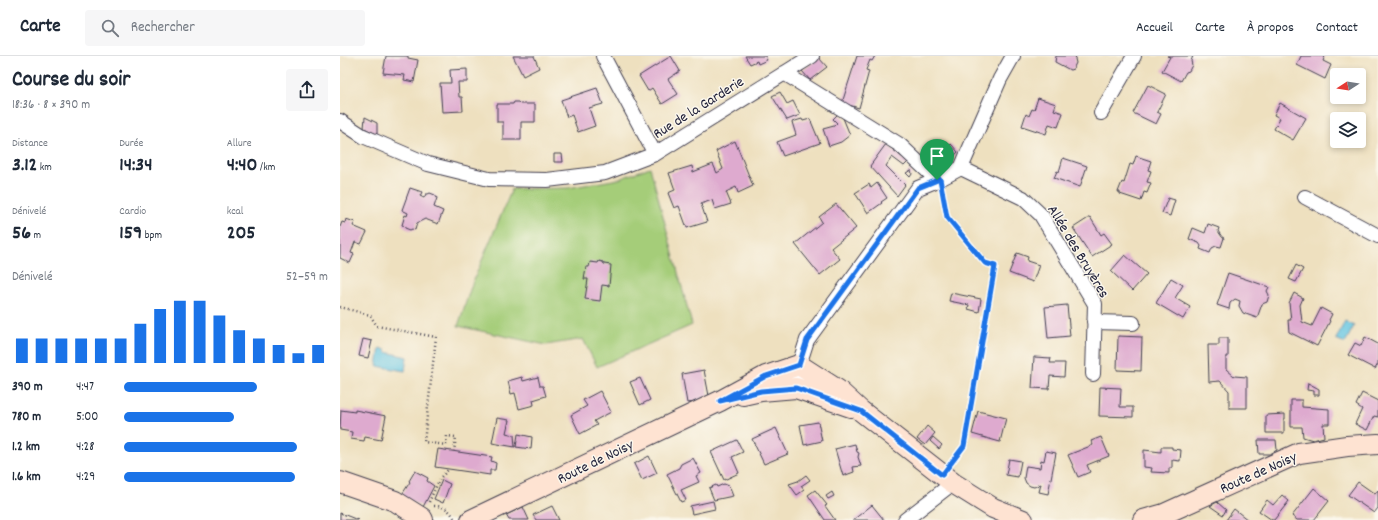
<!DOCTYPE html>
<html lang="fr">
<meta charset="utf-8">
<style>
:root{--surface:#fff;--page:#f6f6f7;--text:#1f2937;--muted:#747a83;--line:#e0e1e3;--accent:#1a73e8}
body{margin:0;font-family:Dekko,sans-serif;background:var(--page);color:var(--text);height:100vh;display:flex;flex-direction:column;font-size:15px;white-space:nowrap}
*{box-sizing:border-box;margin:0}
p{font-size:13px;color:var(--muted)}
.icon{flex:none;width:22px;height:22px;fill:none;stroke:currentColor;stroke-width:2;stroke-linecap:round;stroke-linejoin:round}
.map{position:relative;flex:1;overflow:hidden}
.panel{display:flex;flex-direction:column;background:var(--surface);width:340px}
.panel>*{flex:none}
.needle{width:26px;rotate:258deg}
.tools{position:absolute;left:990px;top:12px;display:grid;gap:8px}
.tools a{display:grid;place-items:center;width:36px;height:36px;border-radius:4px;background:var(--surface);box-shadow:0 2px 6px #0003;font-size:20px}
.pin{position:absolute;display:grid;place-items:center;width:34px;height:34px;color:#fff;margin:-41px -17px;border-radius:50% 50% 50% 0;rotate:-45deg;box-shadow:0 0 4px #0007}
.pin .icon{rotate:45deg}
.round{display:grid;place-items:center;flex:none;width:42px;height:42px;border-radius:4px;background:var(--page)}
.headline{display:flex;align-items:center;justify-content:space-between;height:68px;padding:0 12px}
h1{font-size:22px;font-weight:800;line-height:30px}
.metrics{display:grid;grid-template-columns:repeat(3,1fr);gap:6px;height:68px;padding:4px 12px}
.metrics div{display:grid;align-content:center}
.metrics b{font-size:20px;font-weight:800}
.metrics small{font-size:11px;font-weight:400}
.metrics p{font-size:11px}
.chart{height:112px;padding:8px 12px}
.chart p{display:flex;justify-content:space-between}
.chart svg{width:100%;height:72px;margin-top:4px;stroke:var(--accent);stroke-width:6}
ul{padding:0 12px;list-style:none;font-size:13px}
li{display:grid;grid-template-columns:64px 48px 1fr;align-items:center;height:30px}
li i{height:10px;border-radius:5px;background:var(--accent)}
header{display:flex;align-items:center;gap:24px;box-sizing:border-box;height:56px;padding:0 20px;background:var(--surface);border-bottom:1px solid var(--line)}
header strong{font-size:19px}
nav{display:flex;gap:22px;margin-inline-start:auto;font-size:14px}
.search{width:280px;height:36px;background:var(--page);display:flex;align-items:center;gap:10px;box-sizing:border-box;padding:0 14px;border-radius:4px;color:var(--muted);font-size:15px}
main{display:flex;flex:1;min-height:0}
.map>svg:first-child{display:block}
.green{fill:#a5cd79;stroke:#64785a}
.water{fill:#63c5e1;stroke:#42748e}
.building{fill:#deaacf}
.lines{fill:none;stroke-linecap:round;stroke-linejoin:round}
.street-casing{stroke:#413e4f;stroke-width:16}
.secondary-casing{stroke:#413e4f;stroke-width:22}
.path{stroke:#413e4f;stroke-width:2.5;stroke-dasharray:1 3;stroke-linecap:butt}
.street{stroke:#fff;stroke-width:14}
.secondary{stroke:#fee3d2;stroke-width:20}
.route-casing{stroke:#fff;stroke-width:8}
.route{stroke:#1a73e8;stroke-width:5}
.labels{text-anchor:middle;stroke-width:3;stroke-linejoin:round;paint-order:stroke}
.street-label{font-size:15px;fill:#22223b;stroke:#fbf7ec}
</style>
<header>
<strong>Carte</strong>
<div class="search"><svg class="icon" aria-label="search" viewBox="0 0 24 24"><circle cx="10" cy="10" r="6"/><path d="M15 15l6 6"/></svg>Rechercher</div>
<nav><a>Accueil</a><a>Carte</a><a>À propos</a><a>Contact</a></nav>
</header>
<main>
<section class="panel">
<div class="headline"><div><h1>Course du soir</h1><p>18:36 · 8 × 390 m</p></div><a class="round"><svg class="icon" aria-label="share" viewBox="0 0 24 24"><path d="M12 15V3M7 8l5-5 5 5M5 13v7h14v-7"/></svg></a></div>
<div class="metrics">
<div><p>Distance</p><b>3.12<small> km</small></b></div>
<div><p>Durée</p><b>14:34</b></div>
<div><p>Allure</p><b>4:40<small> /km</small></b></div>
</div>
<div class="metrics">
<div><p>Dénivelé</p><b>56<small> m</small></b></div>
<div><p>Cardio</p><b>159<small> bpm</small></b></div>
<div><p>kcal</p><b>205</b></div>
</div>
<div class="chart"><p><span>Dénivelé</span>52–59 m</p>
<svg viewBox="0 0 160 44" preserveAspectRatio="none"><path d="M5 44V29M15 44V29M25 44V29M35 44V29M45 44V29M55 44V29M65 44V20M75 44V11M85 44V6M95 44V6M105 44V15M115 44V24M125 44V29M135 44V33M145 44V38M155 44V33"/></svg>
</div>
<ul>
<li><b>390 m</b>4:47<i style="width:65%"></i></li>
<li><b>780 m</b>5:00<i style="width:54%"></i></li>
<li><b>1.2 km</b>4:28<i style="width:85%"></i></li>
<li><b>1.6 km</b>4:29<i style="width:84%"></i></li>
</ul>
</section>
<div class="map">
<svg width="1038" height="464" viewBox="0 0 1038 464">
<rect width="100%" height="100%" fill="#fbf7ec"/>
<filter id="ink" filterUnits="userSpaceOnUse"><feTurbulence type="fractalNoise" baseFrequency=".025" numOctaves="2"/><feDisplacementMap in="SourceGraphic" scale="8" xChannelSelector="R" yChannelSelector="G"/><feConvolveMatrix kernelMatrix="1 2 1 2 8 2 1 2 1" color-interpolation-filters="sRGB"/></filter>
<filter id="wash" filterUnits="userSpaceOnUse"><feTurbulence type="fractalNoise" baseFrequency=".012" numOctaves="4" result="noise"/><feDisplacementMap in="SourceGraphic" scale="16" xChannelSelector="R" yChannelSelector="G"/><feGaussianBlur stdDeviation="0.9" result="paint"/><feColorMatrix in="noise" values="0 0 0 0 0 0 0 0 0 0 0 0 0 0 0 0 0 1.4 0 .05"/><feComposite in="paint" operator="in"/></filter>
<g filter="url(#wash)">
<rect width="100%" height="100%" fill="#eee0bf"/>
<!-- green -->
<path class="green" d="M310,111l42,158 -95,42 -14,-28 -37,6 -88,-19 14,-42 40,-95 56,-1 51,-9z"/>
<!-- water -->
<path class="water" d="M1005,265l9,5 -9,17 -9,-4z
M40,292l6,2v2l21,5 -2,14 -28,-5z"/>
<g id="blocks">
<!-- building -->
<path class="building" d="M46,0h22v2l10,2 -4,22 -10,-2 1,-5 -22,-2z
M173,0h21l5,12 -16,8z
M331,0l9,15 -12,8 10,15 -16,10 -10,-16 -4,3 -9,-15z
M405,0h20l2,4 -9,4 -1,-3 -7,3z
M517,0h18l-3,5 -2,-1 -4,10 3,1 -10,37 -17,-5z
M716,0h20l-1,3 1,4 -3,6 -3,1 -15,-8z
M827,0h26l-2,5 1,4 -3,6 -3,1 -5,9 -19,-10 8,-14z
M961,0h24l-2,5 8,4 -6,14 -28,-14z
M479,2l8,9 -17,13 -8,-9z
M127,13v13h-9l1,15h3l1,14 -21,1 -2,-29h11l-1,-13z
M808,29l18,9 -9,18 4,2 -5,10 -23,-11z
M257,32l6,16 -14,4 6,18 -17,6 -6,-17 -5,2 -6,-17z
M440,36l7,12 6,-3 7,14 -13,5 -15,-24z
M698,42l18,6 -2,6 9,3 -5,14 -9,-3 -3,10 -24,-8 4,-12 3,2 3,-7 2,1z
M174,46h4l2,2h15v18h-14v18h-18v-18h-6v-18h16z
M940,47l26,15 -13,22 -19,-11 6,-11 -6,-3z
M498,58l5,4 7,17 -9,7 -12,4 -6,-17 11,-3 3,-3 -4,-4z
M25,61l12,6v11l-13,-6z
M462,63l1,2 7,-2 10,24 -37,13 -6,-14 19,-7 -4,-13z
M395,85l18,45 -15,7 -2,-6 -10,5 5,12 -16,5 -3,-9 -11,4 6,18 -20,6 -8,-22 -5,2 -6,-15 7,-3 -6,-17 23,-7 1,6 20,-8 4,9 6,-4 -7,-18z
M546,88l22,18 -4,4 -12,-9 -6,9 19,19 -8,11 -27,-30z
M611,88l7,8 -14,15 -8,-8z
M214,98h8l1,8h-9z
M796,100l15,5 -3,9 3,1 -4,11 4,1 -4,10 -3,-1 -3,9 -21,-7v-2h-2l4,-10 2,1 6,-19 3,1z
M723,102l24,8 -7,21 -26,-9 3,-7 2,1z
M571,114l1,4 -2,3 -4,-4z
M537,127l10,15 -6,4 1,1 -14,10 -13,-20 14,-9 2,4z
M70,132l12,4 -2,4 4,2 2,-4h2l2,-1 5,2 2,3 -3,9 9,4 -5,13 -13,-5 -8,4 -2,7 -3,-1 -2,1 -5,-2 -1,-2 -2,-1 3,-10 2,1 1,-3 -6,-3z
M828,142l7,2 -5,16 -8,-3z
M496,148l20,24 -25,20 9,11 -20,16 -25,-31 27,-22 -3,-5z
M750,161l11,18 3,-2 8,11 -20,13 -19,-29z
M6,163l9,3 -2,4 14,6 -6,12 -6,-2 -4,11 3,1 -4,9 -10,-5v-31l2,-5 3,1z
M868,168l11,4 -1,3 4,6 2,1 -3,9 -5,-1 -4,2 -2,5 -10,-4 1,-3 -2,-3 -10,-4 4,-11 12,5z
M677,197l11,4 -1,4 12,4 -6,17 -24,-9z
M785,199l22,19 -15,17 -21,-20z
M259,205l4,1 1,2 7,1 -2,21 -7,-1 -2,16 -15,-2 3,-20h-4l2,-12h3l1,-5 8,1z
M956,209l7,4 -7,13 -7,-3z
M888,217l41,14 -2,4 2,4 -2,7 -5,2 -5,14 -14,-5 -4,-7 1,-5 -5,-2 -5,4 -1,6 -12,-4z
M831,222l12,7 -8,13 15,9 -7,12 -27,-16z
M611,237l30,6 -2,13 -11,-3 1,-4 -20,-4z
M954,237l9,5 -3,7 2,17 10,4 9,-18 11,6 -3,6 1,1 -13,25 -28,-14 -1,-12h3l-2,-17z
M727,249l3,31 -22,2 -3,-31z
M778,280l24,1 -1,34 -24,-1z
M1025,281l13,7v20l-3,5 -27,-14 7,-12 6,3z
M879,282h9v19h-2v12l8,7 13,1v31h-18v-17l-9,-10 -11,1 -1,-37h11z
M23,283l9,2 -4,17 -9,-2z
M694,301l17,1 -1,5h15l-1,14 -14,-1 -1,13 -17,-1z
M364,314l5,26 -13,6 -9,1 -5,-29z
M182,321l1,4 15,-4 2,9h3l3,10 -13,4 1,5 -15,4 -4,-16 -4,1 -3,-13z
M300,322l10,22 -10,5 -10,-23z
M968,327l11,6v6h-5v-4l-7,-1z
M760,331l21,1 -1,19h13v10l-34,-1z
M260,335l11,21 -17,9 3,4 -17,9 -9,-19 16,-9 -4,-6z
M1022,337l16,8v16l-4,-1 -7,14 -12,-6 7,-15 -6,-4z
M951,344h11v7l27,2v15h-6l1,13 -11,3 -10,-3 -1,-10h-11z
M1,354l14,2v-2l31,6 -5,24 -16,-3 -1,4 -13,-2 1,-7 -12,-2z
M638,355l28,7 -6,24 -28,-8z
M945,358v5h-1v14h-18v-18z
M157,362l12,2 -3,13 8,2 1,12 -23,-4z
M478,366l4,19 -18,4 -4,-20z
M587,370l8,7 -10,12 -8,-6z
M436,372l12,26 -24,10 -12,-25z
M178,378l14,3 -1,12 -15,-2z
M593,381l9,8 -3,4 -9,-8z
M761,381l8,19 -22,9 3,7 -12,5 -10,-22 25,-10 -2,-4z
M397,384l6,12 -11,5 7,16 -15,7 -13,-28z
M918,384h18l1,10 -7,4h-11z
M515,388l2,8 2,1 -1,4 3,9 -8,1 1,5 -11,4 -8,-27z
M821,391h11v2l9,1 -1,11 -8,-1v8h-3v5l-18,-1 1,-4 -8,-1v-17l17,2z
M98,393l54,8 -1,4 5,2 -1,7h-5v5l-55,-8z
M706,395l10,2 -8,41 -9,-2 2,-8 -7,3 -4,-1 -4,-3 -2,-5 2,-12 14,2 1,-8 3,1z
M309,400l8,17 -15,7 -8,-16z
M353,402l8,15 -5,3 3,6 -18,8 5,10 -5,2 -14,-28 12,-6 2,-4z
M669,403l12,2 -3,16 -12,-2z
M75,415l13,7 -1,3 7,5 -11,21 -22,-11 9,-14 -1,-1z
M466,419l4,5 -9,6 3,4 -7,5 -8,-11 9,-3z
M102,424l8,4 -7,19 -9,-4z
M1018,426l17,12 3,-4v18l-4,5 -26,-18z
M384,428l5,2 4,10 -19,4 -5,-12 7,-3 1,2z
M974,432l15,13 -15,19h-17l-5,-4z
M475,434l12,15 -2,1 10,14h-10l-17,-25z
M492,436l2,4 -6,3 -2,-3z
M942,439l7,6 -15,19h-2l-13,-9 8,-11 6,5z
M373,445l2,8 -23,5 -2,-8z
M877,446l9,8 -3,5 -13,-9z
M532,449l12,15h-31z
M212,450l7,14h-23l-3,-5z
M183,451l6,13h-20l-3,-5z
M894,453l14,11h-22z
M0,457l18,7h-18z"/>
</g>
</g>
<g filter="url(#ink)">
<use href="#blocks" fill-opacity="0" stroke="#413e4f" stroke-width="1"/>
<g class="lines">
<!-- street casing -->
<g class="street-casing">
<path id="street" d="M263,0l52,98
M444,17l116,72 37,35
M761,57l33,-57
M0,65l23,15 65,28 61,15 58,1 58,-7 50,-19 157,-98
M621,112l62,30 18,17 54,89 -2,70
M965,141l73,39
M754,266l39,1
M456,332l3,-23 8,-25 111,-152 22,-9 21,-11 39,-89 13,-23
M565,464l48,-37"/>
</g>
<!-- secondary casing -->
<g class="secondary-casing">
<path id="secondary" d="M403,339l18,-4 35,-3 55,19
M0,426l55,19 27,17 1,2
M131,464l249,-119 46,-25 33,-11 39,25 23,21 92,72 40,25 30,12
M803,464l21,-6 135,-61 48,-7 31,-2"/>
</g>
<!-- path -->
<path class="path" d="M602,137l5,24 38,46 10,3 -31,180 -12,16
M0,251l30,8 7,11 59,11 -12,105 22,3 1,-9 9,1 -2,14
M89,446l11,-24 9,-9
M94,450c10,0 15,3 20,12"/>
<!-- street -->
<use href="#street" class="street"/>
<!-- secondary -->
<use href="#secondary" class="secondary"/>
</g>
</g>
<g class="lines" filter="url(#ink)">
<!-- route casing -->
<g class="route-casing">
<path id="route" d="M600,123l7,38 38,46 10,3 -31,180 -22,29 -81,-64 -65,-23 -35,3 -41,10 46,-25 33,-11 8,-25 111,-152z"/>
</g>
<!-- route -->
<use href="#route" class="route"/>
</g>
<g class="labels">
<!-- street labels -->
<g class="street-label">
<text transform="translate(358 51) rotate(-32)" y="5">Rue de la Garderie</text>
<text transform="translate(739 195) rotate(59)" y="5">Allée des Bruyères</text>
<text transform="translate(255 405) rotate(-26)" y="5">Route de Noisy</text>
<text transform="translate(918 416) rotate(-24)" y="5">Route de Noisy</text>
</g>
</g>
</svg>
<div class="tools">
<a><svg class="needle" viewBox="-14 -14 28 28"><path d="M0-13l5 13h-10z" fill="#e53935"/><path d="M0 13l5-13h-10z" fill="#747a83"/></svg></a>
<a><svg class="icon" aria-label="layers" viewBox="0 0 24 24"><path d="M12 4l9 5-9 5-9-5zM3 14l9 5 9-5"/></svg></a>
</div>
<div class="pin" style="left:597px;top:124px;background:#1e9e55"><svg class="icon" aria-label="arrive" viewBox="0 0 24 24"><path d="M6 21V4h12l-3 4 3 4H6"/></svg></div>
</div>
</main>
